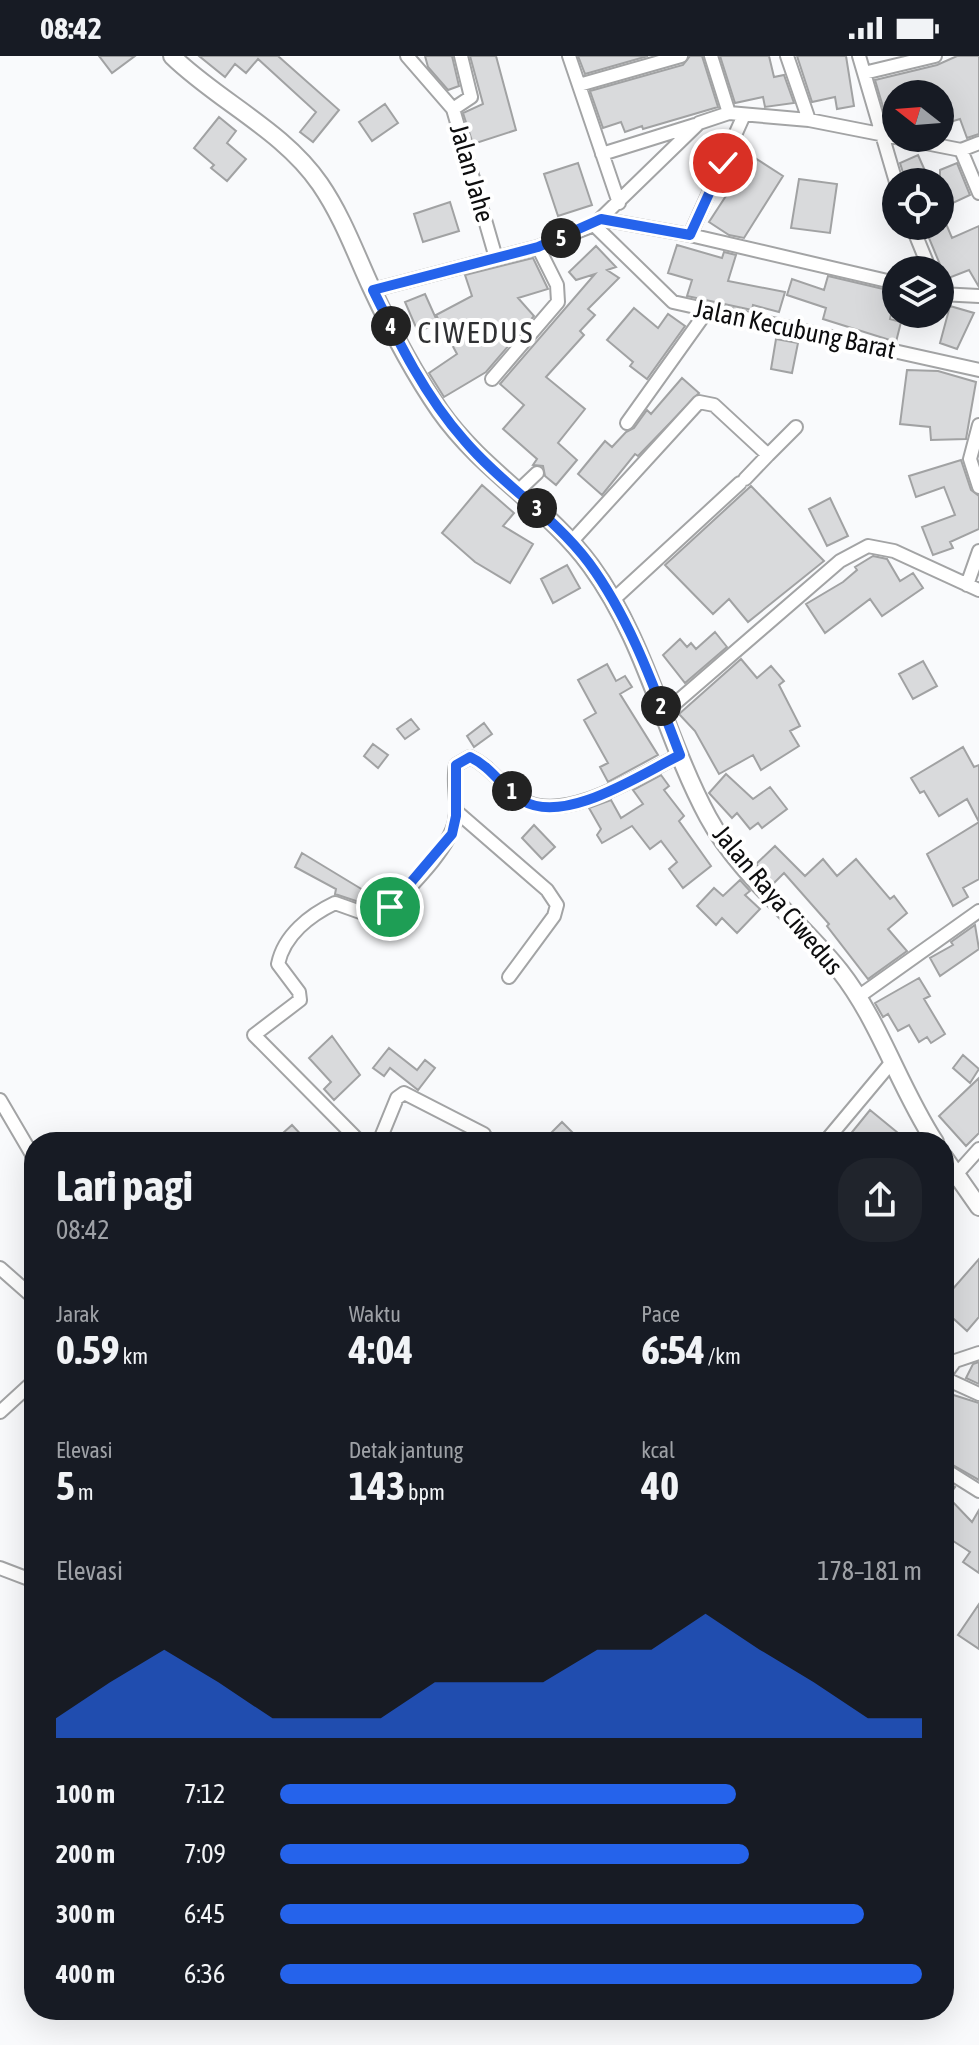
<!DOCTYPE html>
<html lang="id">
<meta charset="utf-8">
<style>
:root{--surface:#171b24;--page:#20242c;--text:#f1f3f6;--muted:#9ea1a6;--accent:#2563eb}
body{margin:0;font-family:"Asap Condensed",sans-serif;background:var(--page);color:var(--text);height:100vh;display:flex;flex-direction:column;font-size:30px;white-space:nowrap}
*{box-sizing:border-box;margin:0}
p{font-size:26px;color:var(--muted)}
.icon{flex:none;width:44px;height:44px;fill:none;stroke:currentColor;stroke-width:2;stroke-linecap:round;stroke-linejoin:round}
.map{position:relative;flex:1;overflow:hidden}
.drawer{position:absolute;left:24px;top:1076px;width:930px;height:888px;display:flex;flex-direction:column;background:var(--surface);border-radius:32px;box-shadow:0 8px 32px #0002}
.drawer>*{flex:none}
.needle{width:52px;rotate:287deg}
.controls{position:absolute;left:882px;top:24px;display:grid;gap:16px}
.controls a{display:grid;place-items:center;width:72px;height:72px;border-radius:50%;background:var(--surface);box-shadow:0 8px 32px #0002;font-size:40px}
.pin{position:absolute;display:grid;place-items:center;width:68px;height:68px;color:#fff;margin:-34px;border:4px solid #fff;border-radius:50%;box-shadow:0 2px 8px #0007}
.km{position:absolute;width:40px;height:40px;margin:-20px;border-radius:50%;background:#222;color:#fff;font-size:22px;line-height:40px;text-align:center}
.round{display:grid;place-items:center;flex:none;width:84px;height:84px;border-radius:32px;background:var(--page)}
.summary{display:flex;align-items:center;justify-content:space-between;height:136px;padding:0 32px}
h1{font-size:44px;font-weight:700;line-height:60px}
.stats{display:grid;grid-template-columns:repeat(3,1fr);gap:12px;height:136px;padding:8px 32px}
.stats div{display:grid;align-content:center}
.stats b{font-size:40px;font-weight:700}
.stats small{font-size:22px;font-weight:400}
.stats p{font-size:22px}
.chart{height:224px;padding:16px 32px}
.chart p{display:flex;justify-content:space-between}
.chart svg{width:100%;height:144px;margin-top:8px;fill:var(--accent);opacity:.7}
ul{padding:0 32px;list-style:none;font-size:26px}
li{display:grid;grid-template-columns:128px 96px 1fr;align-items:center;height:60px}
li i{height:20px;border-radius:10px;background:var(--accent)}
.status{display:flex;justify-content:space-between;align-items:center;height:56px;padding:0 40px;background:var(--surface);direction:ltr}
.status svg{height:22px;fill:currentColor}
.map>svg:first-child{display:block}
.building{fill:#d9dadc;stroke:#a1a2a3;stroke-width:2}
.lines{fill:none;stroke-linecap:round;stroke-linejoin:round}
.minor-casing{stroke:#a3a4a5;stroke-width:16}
.tertiary-casing{stroke:#a3a4a5;stroke-width:20}
.minor{stroke:#fff;stroke-width:12}
.tertiary{stroke:#fff;stroke-width:16}
.route-casing{stroke:#fff;stroke-width:16}
.route{stroke:#2563eb;stroke-width:10}
.labels{text-anchor:middle;stroke-width:8;stroke-linejoin:round;paint-order:stroke}
.street-label{font-size:26px;fill:#0d0d0e;stroke:#fff}
.quarter-label{font-size:30px;letter-spacing:2px;fill:#303133;stroke:#fff}
</style>
<div class="status"><b>08:42</b><svg viewBox="0 0 49 12"><path d="M0 12V9h3v3zM5 12V6h3v6zM10 12V3h3v9zM15 12V0h3v12zM26 1h20v11H26zM47 4h2v5h-2z"/></svg></div>
<div class="map">
<svg width="979" height="1989" viewBox="0 0 979 1989">
<rect width="100%" height="100%" fill="#f9fafc"/>
<!-- building -->
<path class="building" d="M99,0h36l-23,17z
M199,0h79l61,54 -26,32 -13,-10 16,-20 -58,-53 -12,14 -11,-9 -10,13z
M425,0h27l7,30 -11,4 -20,-23z
M470,0h26l20,74 -43,14 -10,-31 20,-9z
M578,0h70l-63,18z
M690,0h12l16,51 -75,22 -1,-3 -17,6 -4,-10 -18,6 -13,-37 93,-26z
M720,0h49l5,21 10,-2 10,28 -29,4 -2,-10 -28,6z
M797,0h49l8,50 -17,3 -2,-12 -23,5z
M957,0h22v78l-12,4 -7,-19 -20,6v-31h-44v34l-7,-1 -14,-47 62,-15z
M385,48l13,19 -26,18 -13,-19z
M219,61l17,14 -9,12 19,16 -19,22 -16,-13 3,-3 -20,-17z
M918,99l12,27h-24l-6,-19z
M752,100l31,20 -39,62 -15,-3 -20,-13z
M578,107l14,42 -34,11 -14,-42z
M957,107l13,32 -30,14v-39z
M799,123l38,5 -7,49 -39,-5z
M450,146l9,29 -36,11 -9,-28z
M924,170h23l5,12 27,-12v61l-10,-17 -23,9z
M677,189l45,13 2,-6 12,3 -8,26 57,11 -6,20 -26,-7 -1,5 -65,-14 5,-16 -24,-7z
M596,190l20,21 -9,3 12,8 -31,31 7,6 -15,16 4,4 -38,42 39,32 -27,34 19,17 -21,25 -11,-9 -2,-10 -10,-1 4,-6 -34,-30 21,-24 -24,-21 95,-110 -19,6 -7,-8z
M533,202l15,31 -30,9 16,18 -48,56 -42,25 -15,-24 28,-19 -21,-39 36,-19 -7,-21z
M828,220l68,16 -6,27 11,3 -5,20 -73,-23 3,-11 -39,-13 5,-16 32,11z
M425,238l13,29 -20,9 -13,-30z
M950,250l24,7 -17,36 -17,-6z
M634,252l24,20 10,-14 17,12 -38,53 -17,-13 3,-4 -26,-22z
M776,283l22,4 -6,30 -21,-4z
M907,314l31,1 38,11 -10,57 -35,1 -1,-13 -30,-3z
M682,322l17,15 -61,63 -3,-2 -33,41 -24,-21 27,-33 7,6 14,-15 8,-4 13,-18 4,4z
M961,404l10,30 8,6v33l-29,13 3,6 -20,7 -11,-28 33,-12 -11,-28 -28,10 -7,-21z
M482,429l32,28 -11,13 30,18 -23,39 -35,-21 -33,-29z
M751,430l73,75 -76,61 -19,-23 -16,15 -48,-49z
M830,442l18,38 -21,10 -18,-37z
M873,500l14,3 13,22 13,-8 10,15 -41,28 -12,-17 -45,34 -19,-29 37,-22 14,-12 -2,-3z
M567,509l13,23 -27,15 -12,-24z
M715,576l12,15 -42,36 -22,-28 17,-16 7,8 4,-4 5,6z
M741,603l16,19 14,-12 13,15 -5,4 21,41 -10,5 9,15 -38,24 -8,-15 -34,19 -24,-43 -16,-17z
M923,605l14,25 -24,13 -14,-25z
M607,608l9,17 9,-5 7,11 -12,7 38,61 -50,27 -8,-15 8,-4 -24,-43 12,-7 -18,-33z
M411,663l8,10 -14,10 -8,-10z
M484,667l8,11 -18,13 -7,-11z
M373,688l15,11 -10,13 -14,-12z
M963,691l11,20 5,-2v114l-16,9 5,9 -15,9 -26,-52 52,-32 -12,-23 -28,17 -15,-25 -4,2 -9,-15z
M726,718l27,25 17,-12 17,22 -25,19 -4,-5 -8,6 -13,-16 -5,5 -23,-25z
M661,719l8,11 -5,4 20,26 -5,5 32,45 -28,22 -14,-19 8,-7 -16,-21 -11,8 -18,-23 -30,17 -5,-8 4,-6 -12,-21 22,-8 10,18 22,-14 -10,-14z
M534,769l21,22 -13,12 -20,-21z
M775,790l30,30 18,-17 14,17 19,-17 34,40 4,-3 13,17 -19,16 19,22 -39,28 -41,-53 2,-2 -45,-51 -11,11 -17,-20z
M302,797l66,40 -6,10 -27,-9 1,-5 -41,-22z
M740,824l10,11 -5,4 15,14 -23,24 -15,-15 -6,7 -19,-19 17,-18 9,8z
M975,869l4,24 -39,27 -10,-18 23,-13 -2,-3z
M919,922l11,18 -6,3 21,35 -14,9 -4,-6 -8,5 -10,-17 -11,6 -10,-17 -5,3 -8,-14z
M332,980l28,39 -26,25 -10,-11 7,-7 -22,-24z
M389,992l28,22 8,-10 10,8 -17,22 -28,-22 -6,8 -11,-8z
M963,999l16,14 -9,14 -17,-15z
M979,1022v55l-13,13 -27,-30z
M870,1054l39,32h-65z
M562,1066l14,14 -6,6h-7l-11,-10z
M292,1069l16,17h-35z
M979,1203v58l-12,14 -23,-21v-11z
M979,1306v22l-13,-6 7,-14z
M944,1336l35,11v77l-35,-20z
M944,1424l11,7 -7,10 24,25 7,-12v63l-16,-11 7,-10 -26,-17z
M979,1548v45l-21,-14z"/>
<g class="lines">
<!-- minor casing -->
<g class="minor-casing">
<path id="minor" d="M407,0l46,53 43,149
M569,0l50,147
M711,0l18,57
M787,0l22,64
M859,0l37,126
M864,17l71,-17
M579,29l102,-29
M453,53l18,-12 -10,-41
M961,94l18,43
M961,94l18,-7
M602,98l93,-29
M601,163l89,16 206,48
M594,169l79,77 306,68
M912,170l18,44
M690,179l54,-120
M373,234l165,-43 56,-22 105,-102 30,-10 80,7 152,30
M940,238l39,2
M492,323l66,-77 -1,-17 -19,-38
M627,367l80,-112
M979,369l-9,34 9,28
M745,423l23,-24
M518,435l19,-18
M572,485l127,-139 15,3 54,50 28,-28
M967,529l12,-34
M614,543l126,-116
M664,657l176,-152 28,-15 26,5 85,39
M456,755l91,79 10,15 -3,11 -45,61
M858,941l121,-86
M0,1044l34,58
M360,1086l-106,-107 46,-35 -1,-8 -21,-28c6,-29 32,-49 57,-61l45,16c22,-25 68,-66 75,-98 4,-18 -3,-37 1,-56l14,-8c22,10 33,32 53,43 42,25 118,-26 157,-45
M379,1086l18,-44 7,-5 80,41
M825,1086l66,-79
M944,1132l35,-39
M0,1212l34,30
M944,1320l11,-15 24,-8
M944,1322l35,16
M0,1356l34,-31
M944,1413l35,22
M0,1512l34,13"/>
</g>
<!-- tertiary casing -->
<g class="tertiary-casing">
<path id="tertiary" d="M172,0c46,45 111,74 148,128 22,32 35,68 51,103 20,43 42,85 69,124 42,60 108,96 151,155 55,75 73,169 117,251 32,59 90,101 132,154 40,51 59,116 95,171
M944,1101l35,50"/>
</g>
<!-- minor -->
<use href="#minor" class="minor"/>
<!-- tertiary -->
<use href="#tertiary" class="tertiary"/>
</g>
<g class="lines">
<!-- route casing -->
<g class="route-casing">
<path id="route" d="M390,851l62,-73 4,-18v-51l14,-8c22,10 33,32 53,44 43,24 118,-27 157,-46 -25,-65 -49,-135 -91,-192 -35,-47 -87,-78 -125,-123 -39,-44 -65,-97 -91,-150l165,-43 63,-28 89,16 33,-72"/>
</g>
<!-- route -->
<use href="#route" class="route"/>
</g>
<g class="labels">
<!-- street labels -->
<g class="street-label">
<text transform="translate(472 117) rotate(74)" y="9">Jalan Jahe</text>
<text transform="translate(795 273) rotate(12)" y="9">Jalan Kecubung Barat</text>
<text transform="translate(778 844) rotate(50)" y="9">Jalan Raya Ciwedus</text>
</g>
<!-- quarter labels -->
<g class="quarter-label">
<text x="476" y="287">CIWEDUS</text>
</g>
</g>
</svg>
<div class="controls">
<a><svg class="needle" viewBox="-14 -14 28 28"><path d="M0-13l5 13h-10z" fill="#e53935"/><path d="M0 13l5-13h-10z" fill="#9ea1a6"/></svg></a>
<a><svg class="icon" aria-label="locate" viewBox="0 0 24 24"><circle cx="12" cy="12" r="6"/><path d="M12 2v4M12 18v4M2 12h4M18 12h4"/></svg></a>
<a><svg class="icon" aria-label="layers" viewBox="0 0 24 24"><path d="M12 4l9 5-9 5-9-5zM3 14l9 5 9-5"/></svg></a>
</div>
<div class="pin" style="left:390px;top:851px;background:#1e9e55"><svg class="icon" aria-label="arrive" viewBox="0 0 24 24"><path d="M6 21V4h12l-3 4 3 4H6"/></svg></div>
<div class="pin" style="left:723px;top:107px;background:#d93025"><svg class="icon" aria-label="check" viewBox="0 0 24 24"><path d="M5 12l5 5 9-10"/></svg></div>
<b class="km" style="left:512px;top:735px">1</b>
<b class="km" style="left:661px;top:650px">2</b>
<b class="km" style="left:537px;top:452px">3</b>
<b class="km" style="left:391px;top:270px">4</b>
<b class="km" style="left:561px;top:182px">5</b>
<section class="drawer">
<div class="summary"><div><h1>Lari pagi</h1><p>08:42</p></div><a class="round"><svg class="icon" aria-label="share" viewBox="0 0 24 24"><path d="M12 15V3M7 8l5-5 5 5M5 13v7h14v-7"/></svg></a></div>
<div class="stats">
<div><p>Jarak</p><b>0.59<small> km</small></b></div>
<div><p>Waktu</p><b>4:04</b></div>
<div><p>Pace</p><b>6:54<small> /km</small></b></div>
</div>
<div class="stats">
<div><p>Elevasi</p><b>5<small> m</small></b></div>
<div><p>Detak jantung</p><b>143<small> bpm</small></b></div>
<div><p>kcal</p><b>40</b></div>
</div>
<div class="chart"><p><span>Elevasi</span>178–181 m</p>
<svg viewBox="0 0 160 44" preserveAspectRatio="none"><path d="M0 44V38L10 27L20 17L30 27L40 38L50 38L60 38L70 27L80 27L90 27L100 17L110 17L120 6L130 17L140 27L150 38L160 38V44z"/></svg>
</div>
<ul>
<li><b>100 m</b>7:12<i style="width:71%"></i></li>
<li><b>200 m</b>7:09<i style="width:73%"></i></li>
<li><b>300 m</b>6:45<i style="width:91%"></i></li>
<li><b>400 m</b>6:36<i style="width:100%"></i></li>
</ul>
</section>
</div>
